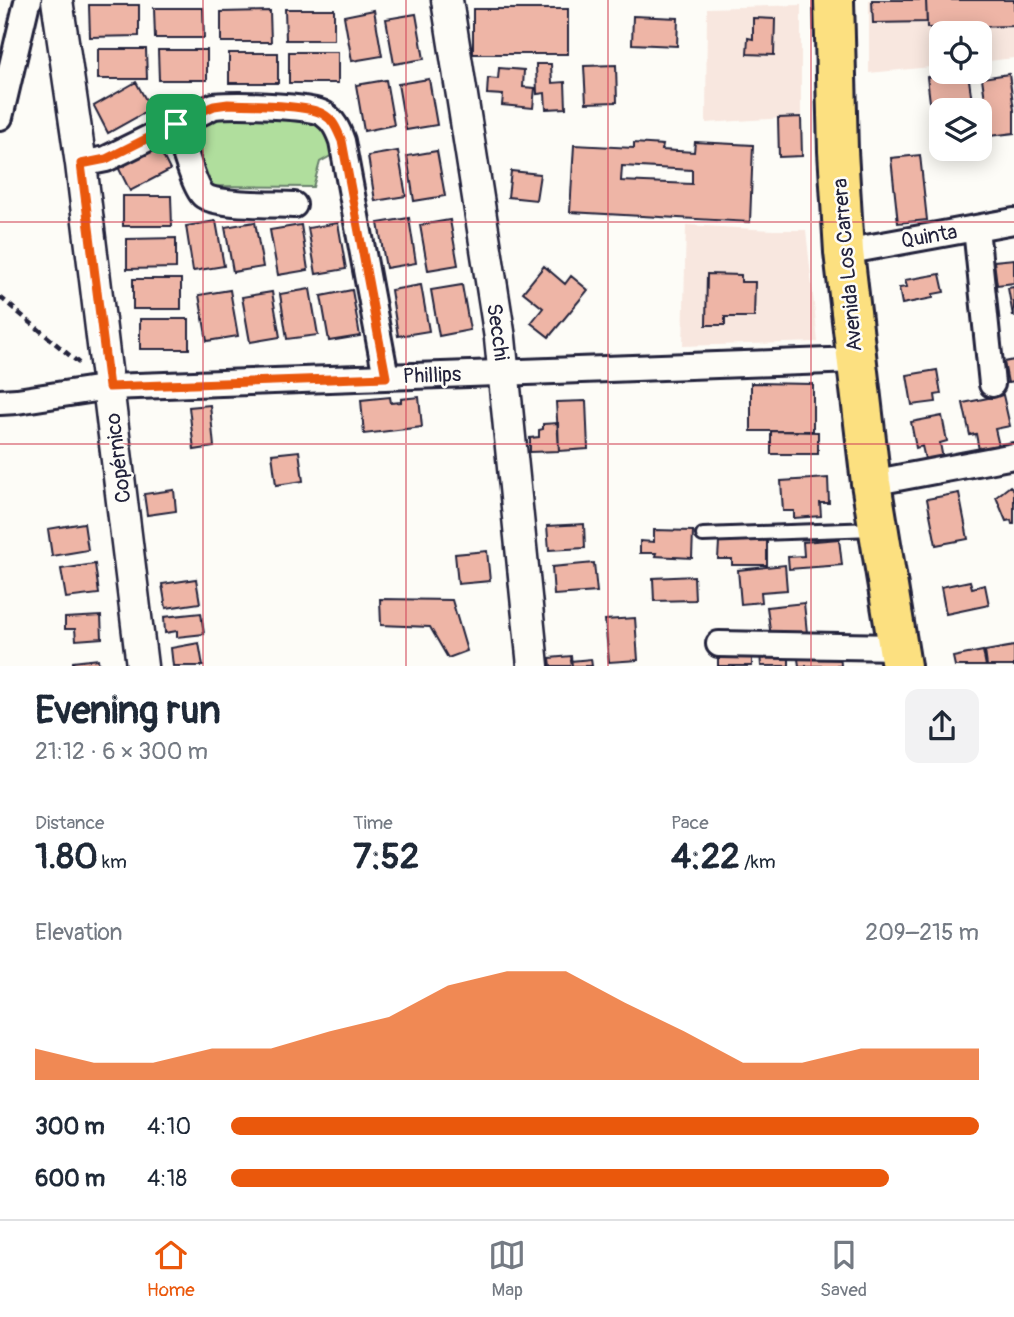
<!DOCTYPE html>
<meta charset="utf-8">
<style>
:root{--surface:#fff;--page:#f2f2f3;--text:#1f2937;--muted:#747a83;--line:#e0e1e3;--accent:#ea580c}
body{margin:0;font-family:Pangolin,sans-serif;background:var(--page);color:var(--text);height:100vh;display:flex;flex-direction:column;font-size:26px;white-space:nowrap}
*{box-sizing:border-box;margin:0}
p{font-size:23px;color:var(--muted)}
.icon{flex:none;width:38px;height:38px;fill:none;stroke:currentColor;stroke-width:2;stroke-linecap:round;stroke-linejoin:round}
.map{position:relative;height:666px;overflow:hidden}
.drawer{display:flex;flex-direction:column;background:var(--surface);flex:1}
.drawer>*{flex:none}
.fabs{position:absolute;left:929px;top:21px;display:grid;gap:14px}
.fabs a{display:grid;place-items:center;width:63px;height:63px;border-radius:14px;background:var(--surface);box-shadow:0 4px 18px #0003;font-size:35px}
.pin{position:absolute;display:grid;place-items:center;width:60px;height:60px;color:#fff;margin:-30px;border-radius:14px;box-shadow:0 4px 10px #0006}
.round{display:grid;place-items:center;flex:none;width:74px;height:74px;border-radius:14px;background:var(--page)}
.head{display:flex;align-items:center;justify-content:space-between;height:119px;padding:0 35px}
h1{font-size:38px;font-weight:800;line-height:52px}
.figures{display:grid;grid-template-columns:repeat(3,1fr);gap:10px;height:119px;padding:7px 35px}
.figures div{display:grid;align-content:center}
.figures b{font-size:35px;font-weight:800}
.figures small{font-size:19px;font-weight:400}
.figures p{font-size:19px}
.chart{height:196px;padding:14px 35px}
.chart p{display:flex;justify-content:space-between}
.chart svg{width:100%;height:126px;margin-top:7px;fill:var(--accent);opacity:.7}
ul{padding:0 35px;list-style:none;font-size:23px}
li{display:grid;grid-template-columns:112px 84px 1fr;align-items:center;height:52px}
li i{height:18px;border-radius:9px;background:var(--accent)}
.tab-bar{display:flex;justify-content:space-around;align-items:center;height:98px;border-top:2px solid var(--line);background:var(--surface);font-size:19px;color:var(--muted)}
.tab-bar a{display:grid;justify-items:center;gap:4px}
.tab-bar .on{color:var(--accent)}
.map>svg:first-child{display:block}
.built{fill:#f8e7df}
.green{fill:#b0de9d;stroke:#69806c;stroke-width:2}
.building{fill:#eeb5a6;stroke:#22223b;stroke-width:2;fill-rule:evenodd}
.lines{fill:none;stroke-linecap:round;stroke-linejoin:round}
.service-casing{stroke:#22223b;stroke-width:18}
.minor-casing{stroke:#22223b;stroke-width:30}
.tertiary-casing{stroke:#22223b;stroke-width:35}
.primary-casing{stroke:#22223b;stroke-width:44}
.path{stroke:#22223b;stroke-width:4.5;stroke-dasharray:7 5;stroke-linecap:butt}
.service{stroke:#fdfcf7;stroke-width:12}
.minor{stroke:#fdfcf7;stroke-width:24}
.tertiary{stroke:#fdfcf7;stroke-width:30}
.primary{stroke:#fce080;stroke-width:38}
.route-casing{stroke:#fff;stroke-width:14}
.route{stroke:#ea580c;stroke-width:9}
.grid{fill:none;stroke:#d1495b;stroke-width:2;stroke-opacity:0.55}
.labels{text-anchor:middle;stroke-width:5;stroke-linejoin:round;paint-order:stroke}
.street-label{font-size:21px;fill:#22223b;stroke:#fdfcf7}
</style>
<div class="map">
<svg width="1014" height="666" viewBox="0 0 1014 666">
<rect width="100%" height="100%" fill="#fdfcf7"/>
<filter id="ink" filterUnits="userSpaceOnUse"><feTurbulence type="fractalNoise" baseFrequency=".0143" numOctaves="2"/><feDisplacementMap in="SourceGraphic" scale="14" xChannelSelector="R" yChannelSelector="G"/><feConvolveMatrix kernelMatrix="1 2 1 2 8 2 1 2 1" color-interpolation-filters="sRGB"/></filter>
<g filter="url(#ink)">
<!-- built -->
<path class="built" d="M869,0h145v58l-34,4v-29h-38l-1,33 -72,7z
M801,5v112l-95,6 1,-115z
M686,225l87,5h33l12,112 -135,4z"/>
<!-- green -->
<path class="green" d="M212,116l98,6 15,5 11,26 -16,9 -7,25 -111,-1 -15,-50 9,-12z"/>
<!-- building -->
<path class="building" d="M872,0h54l1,22 -54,1z
M926,0h88v26l-87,2z
M89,5h50v31l-49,1z
M154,8h49l1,30h-49z
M285,9h49v31h-48z
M473,9h95v45h-95z
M374,10l8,46 -30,5 -8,-45z
M270,11l1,31h-50v-30z
M416,14l8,45 -30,5 -8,-45z
M633,16l45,2 -1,28 -45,-2z
M753,18l22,1 -1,36 -27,-1 1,-16 5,1z
M98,49h48l1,30h-49z
M158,50h49v30h-48z
M289,52h49v31h-49z
M229,53h49v30h-49z
M536,64h15l1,19 13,-1 1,26 -20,1 -1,-16 -8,1z
M616,65l1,37 -31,1 -2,-37z
M499,68l25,2 -1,17 12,1 -2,20 -31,-3 1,-10 -16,-1 1,-16 10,1z
M968,72l5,38h-31l-1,-9 -11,1 -3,-25z
M1009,74l5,36v23l-24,3 -8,-58z
M429,79l8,46 -31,5 -8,-46z
M386,80l8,45 -30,6 -8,-46z
M136,82l15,27 -43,24 -14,-27z
M801,117l1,39 -23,1 -1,-39z
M156,142l14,28 -40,21 -14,-28z
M695,142l58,3 -3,77 -180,-10 4,-67 60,3v-5l29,2 -1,5 32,2zM622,166l70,4v14l-71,-3z
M398,151l8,45 -31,5 -7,-45z
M437,151l8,45 -31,5 -7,-45z
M920,155l7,65 -29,3 -7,-65z
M511,171l29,3 -4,26 -28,-3z
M123,196h48l1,30h-49z
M409,218l7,45 -30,5 -8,-45z
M450,220l8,45 -30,5 -8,-45z
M216,221l8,45 -31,5 -7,-45z
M255,222l8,45 -30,5 -8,-45z
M338,223l8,46 -30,5 -8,-46z
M301,225l7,45 -30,5 -8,-45z
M176,238v30l-49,1v-30z
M1014,259v24l-17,2 -3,-24z
M544,266l21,18 6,-8 17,14 -39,47 -18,-14 12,-15 -20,-16z
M707,274l34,1v7h14l-1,35h-29v8h-19z
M940,274l4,18 -11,2v4l-31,6 -3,-16 8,-1 -2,-7z
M133,279h48v30h-48z
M421,285l8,46 -31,5 -7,-46z
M462,285l8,45 -31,6 -8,-46z
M1014,287v29h-1l-5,-28z
M310,289l8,46 -31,4 -7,-45z
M230,290l8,46 -31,5 -8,-46z
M352,290l8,46 -31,5 -8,-45z
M272,292l8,45 -30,5 -8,-45z
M140,319h49v30h-49z
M1014,360v22l-6,1 -4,-21z
M937,370l4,24 -6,1 1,7 -24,3 -5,-30z
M751,383l62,1v47h-62z
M1003,395l7,31 -15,3 4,17 -20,4 -3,-16 -6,1 -7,-32z
M390,397l1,6 10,-1v-3l18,-2 3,30 -58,7 -3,-34z
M586,401l2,48 -29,2 -3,-49z
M210,405l4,42 -20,3 -5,-43z
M942,416l5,25 -7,2 3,16 -17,4 -4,-17 -6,2 -5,-26z
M558,423l1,28 -29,1v-14l9,-1v-7l4,-1v-5z
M771,431l47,1v22h-47z
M299,451l4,30 -27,4 -4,-31z
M828,478l1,25h-9l1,13 -27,2v-7h-11l-2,-30z
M1010,486l4,4v34h-2l-1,-4 -5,1 -10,-24z
M174,490l2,21 -29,4 -3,-21z
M959,493l9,46 -32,6 -9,-46z
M84,523l4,27 -36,6 -4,-27z
M584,524l1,24 -36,2 -2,-24z
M654,530l39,1 -1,27 -37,-2 1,-3h-16v-12l14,1z
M728,536l39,1v28h-35v-6h-14l1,-17h9z
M839,539l3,26 -53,4 -1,-12 16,-1 -1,-14z
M487,551l3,30 -32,3 -3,-30z
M594,563l3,29 -43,3 -2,-28z
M95,564l4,30 -33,4 -5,-29z
M785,565l2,25 -26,2 1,10 -21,2 -3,-34z
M694,576l1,24 -41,1 -1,-23z
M196,579l4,24 -34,5 -4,-24z
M970,581l2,7 13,-3 4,20 -43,9 -5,-27z
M380,599l72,1 15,51 -19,7 -18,-31 -49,-2z
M804,603l3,30 -36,4 -4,-30z
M201,613l3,21 -27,3v-6l-12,2 -1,-16z
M101,616l1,22 -26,2 -1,-11h-10v-11z
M635,618l3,42 -29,2 -4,-42z
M199,643l4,23h-30l-2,-18z
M1014,646v20h-27l-2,-15z
M718,651h34v15h-34z
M840,651l1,15h-42l-1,-7 20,-2z
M983,651l3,15h-31l-2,-9z
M789,652v14h-28l-1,-13z
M571,656l1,10h-21l-1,-8z
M98,659l1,7h-26v-4z
M591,659l1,7h-20l-1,-5z"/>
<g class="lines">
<!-- service casing -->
<g class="service-casing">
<path id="service" d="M703,535l171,-6"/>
</g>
<!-- minor casing -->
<g class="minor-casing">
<path id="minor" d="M0,117l27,-115 2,-2
M176,124c5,15 18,63 27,71 12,11 72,9 91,10
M81,164l25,-5 108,-53c20,-2 95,-1 110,8 10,7 14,16 18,27l44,236
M976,228l16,156
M844,252l170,-31
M0,402l17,-1 92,-14 747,-27
M871,483l143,-27
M719,644l179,3"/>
</g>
<!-- tertiary casing -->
<g class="tertiary-casing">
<path id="tertiary" d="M57,0l24,164 61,502
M447,0l53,338 33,328"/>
</g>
<!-- primary casing -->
<g class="primary-casing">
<path id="primary" d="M834,0l4,151 6,101 27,231 30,183"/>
</g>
<!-- path -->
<path class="path" d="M0,297l80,67"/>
<!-- service -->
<use href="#service" class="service"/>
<!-- minor -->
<use href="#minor" class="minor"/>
<!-- tertiary -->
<use href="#tertiary" class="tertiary"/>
<!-- primary -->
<use href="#primary" class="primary"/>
</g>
</g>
<g class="lines" filter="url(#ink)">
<!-- route casing -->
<g class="route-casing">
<path id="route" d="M228,104c21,1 79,0 95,10 11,6 14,16 19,27l44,236 -277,10 -28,-223 25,-5 94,-47 14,-6z"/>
</g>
<!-- route -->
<use href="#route" class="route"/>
</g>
<!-- grid -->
<path class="grid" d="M203,0v666M406,0v666M608,0v666M811,0v666M0,222h1014M0,444h1014"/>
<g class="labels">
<!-- street labels -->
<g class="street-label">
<text transform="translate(929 236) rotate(-10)" y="7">Quinta</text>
<text transform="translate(847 265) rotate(-95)" y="7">Avenida Los Carrera</text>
<text transform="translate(498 332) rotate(82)" y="7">Secchi</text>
<text transform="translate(432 375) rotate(-2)" y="7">Phillips</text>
<text transform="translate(118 458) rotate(-97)" y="7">Copérnico</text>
</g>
</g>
</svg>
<div class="fabs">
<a><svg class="icon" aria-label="locate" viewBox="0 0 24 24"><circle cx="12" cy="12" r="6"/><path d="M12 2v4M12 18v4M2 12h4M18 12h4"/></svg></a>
<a><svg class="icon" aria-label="layers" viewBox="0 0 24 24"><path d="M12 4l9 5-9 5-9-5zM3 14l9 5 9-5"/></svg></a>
</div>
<div class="pin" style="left:176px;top:124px;background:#1e9e55"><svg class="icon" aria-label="arrive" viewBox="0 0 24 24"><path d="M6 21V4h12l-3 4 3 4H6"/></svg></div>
</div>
<section class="drawer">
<div class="head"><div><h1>Evening run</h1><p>21:12 · 6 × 300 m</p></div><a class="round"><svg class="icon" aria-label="share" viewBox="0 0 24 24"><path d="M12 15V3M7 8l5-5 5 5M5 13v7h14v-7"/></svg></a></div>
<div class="figures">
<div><p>Distance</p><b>1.80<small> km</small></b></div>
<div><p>Time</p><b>7:52</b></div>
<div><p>Pace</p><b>4:22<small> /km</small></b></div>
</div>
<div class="chart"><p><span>Elevation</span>209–215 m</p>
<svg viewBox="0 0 160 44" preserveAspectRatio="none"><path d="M0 44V33L10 38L20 38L30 33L40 33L50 27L60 22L70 11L80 6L90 6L100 17L110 27L120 38L130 38L140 33L150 33L160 33V44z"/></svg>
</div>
<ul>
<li><b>300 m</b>4:10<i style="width:100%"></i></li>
<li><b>600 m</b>4:18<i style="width:88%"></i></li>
</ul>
</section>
<nav class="tab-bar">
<a class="on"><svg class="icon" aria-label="home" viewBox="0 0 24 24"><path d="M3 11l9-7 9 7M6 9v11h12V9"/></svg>Home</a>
<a><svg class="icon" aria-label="map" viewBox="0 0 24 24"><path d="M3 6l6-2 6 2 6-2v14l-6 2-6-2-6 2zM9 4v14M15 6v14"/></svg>Map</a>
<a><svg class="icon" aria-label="saved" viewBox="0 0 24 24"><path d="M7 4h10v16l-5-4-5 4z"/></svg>Saved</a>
</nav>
